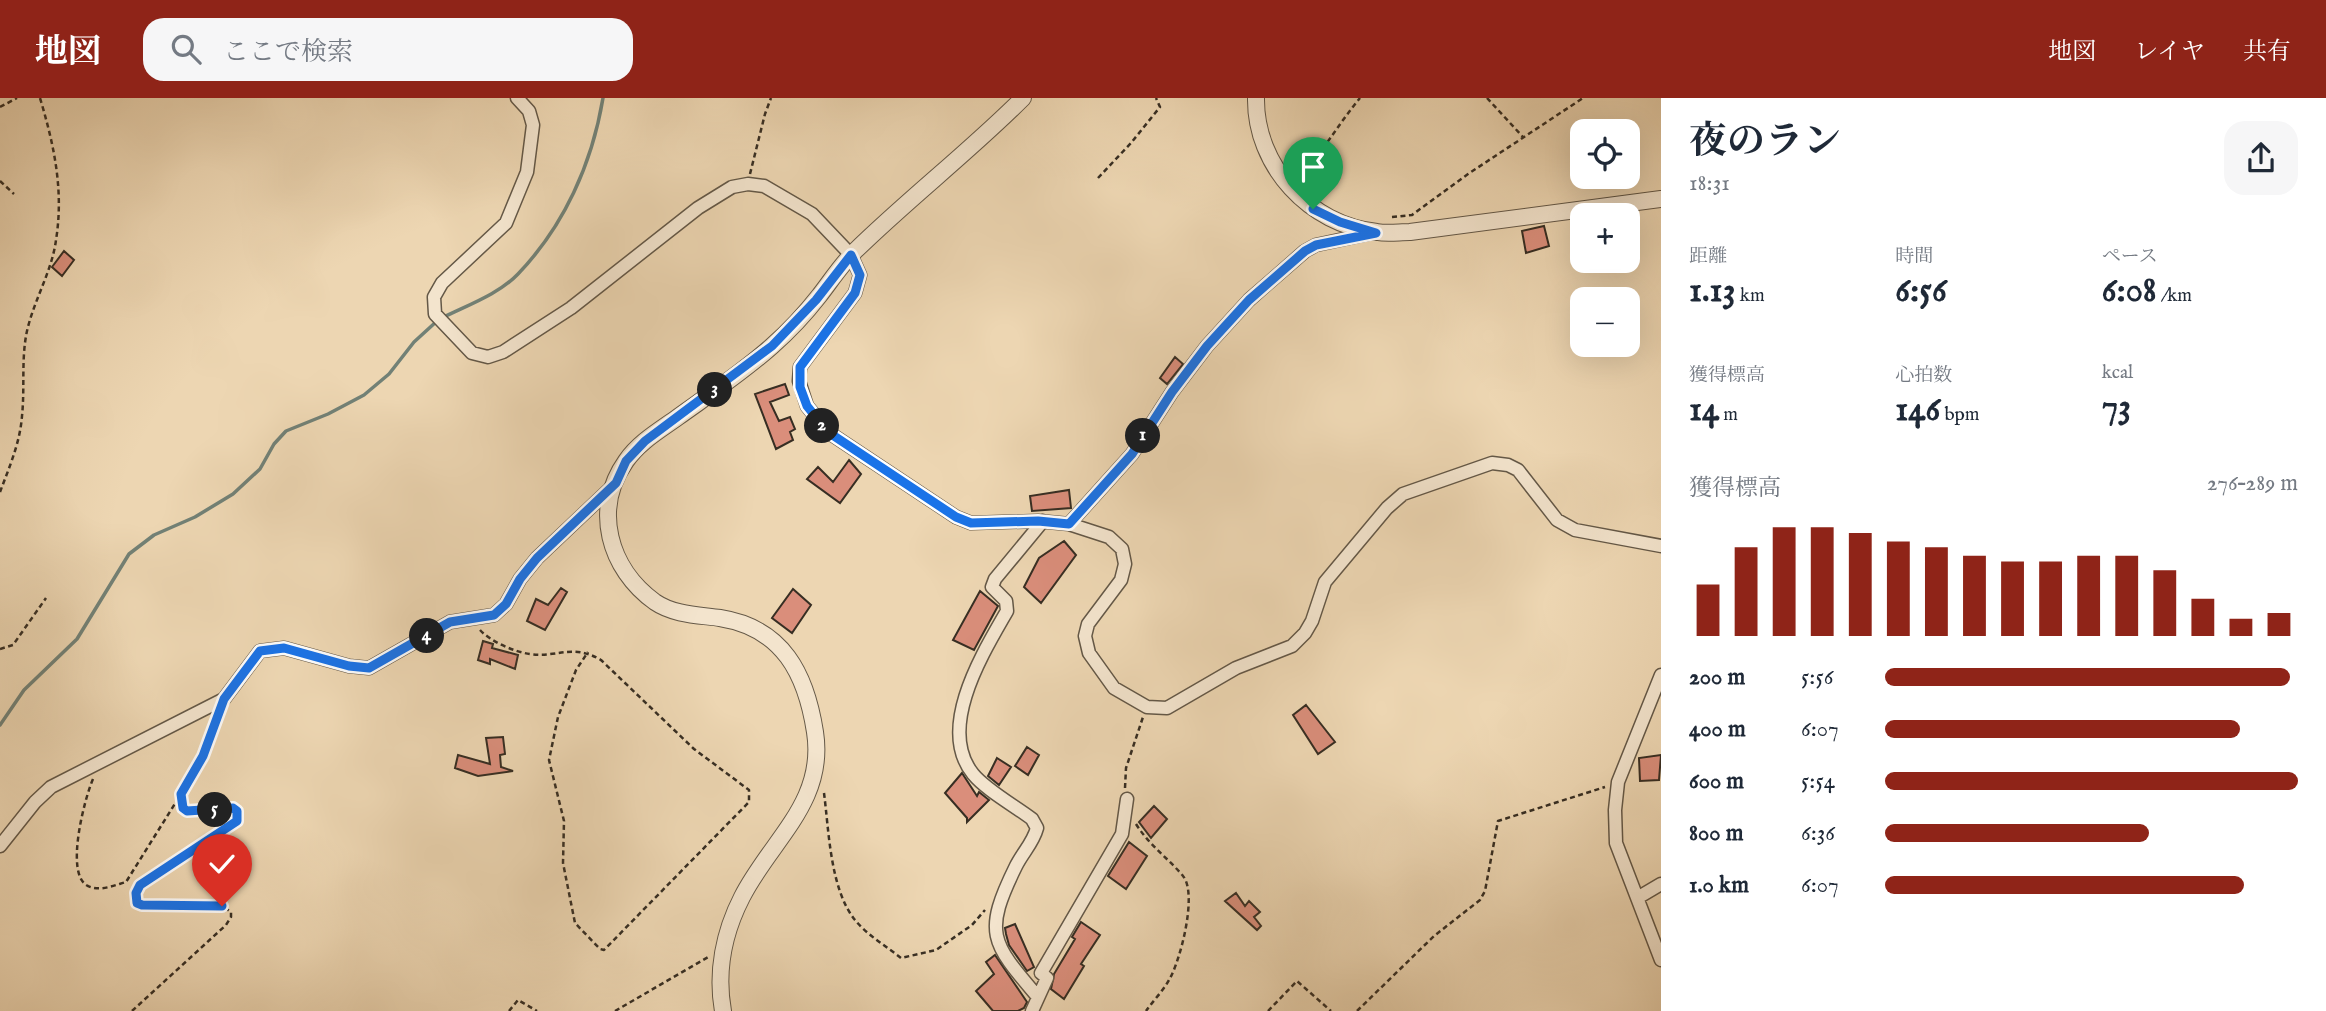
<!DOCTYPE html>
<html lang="ja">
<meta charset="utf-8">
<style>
:root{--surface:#fff;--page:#f6f6f7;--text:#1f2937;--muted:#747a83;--accent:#8f2418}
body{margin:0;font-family:"IM FELL English","Noto Serif JP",serif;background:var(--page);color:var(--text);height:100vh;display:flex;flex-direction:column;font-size:26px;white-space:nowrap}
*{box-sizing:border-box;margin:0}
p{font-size:23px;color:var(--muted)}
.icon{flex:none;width:38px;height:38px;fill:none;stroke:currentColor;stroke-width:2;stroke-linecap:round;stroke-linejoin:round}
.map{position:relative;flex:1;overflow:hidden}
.panel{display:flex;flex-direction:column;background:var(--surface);width:665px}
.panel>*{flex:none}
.fabs{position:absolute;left:1570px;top:21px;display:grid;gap:14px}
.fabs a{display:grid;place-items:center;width:70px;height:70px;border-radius:14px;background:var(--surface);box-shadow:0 7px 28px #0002;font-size:35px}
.pin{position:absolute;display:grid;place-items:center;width:60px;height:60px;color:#fff;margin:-72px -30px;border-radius:50% 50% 50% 0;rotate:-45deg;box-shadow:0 0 7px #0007}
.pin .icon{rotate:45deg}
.km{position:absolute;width:35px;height:35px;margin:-18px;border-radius:50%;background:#222;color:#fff;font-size:19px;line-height:35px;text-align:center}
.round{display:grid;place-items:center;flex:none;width:74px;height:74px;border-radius:21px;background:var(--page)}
.head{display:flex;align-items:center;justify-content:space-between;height:119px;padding:0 28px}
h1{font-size:38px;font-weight:700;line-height:52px}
.figures{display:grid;grid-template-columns:repeat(3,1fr);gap:10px;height:119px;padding:7px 28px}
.figures div{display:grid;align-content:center}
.figures b{font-size:35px;font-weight:700}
.figures small{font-size:19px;font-weight:400}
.figures p{font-size:19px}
.chart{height:196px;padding:14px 28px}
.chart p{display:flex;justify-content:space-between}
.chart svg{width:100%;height:126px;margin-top:7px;stroke:var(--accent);stroke-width:6}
ul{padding:0 28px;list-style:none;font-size:23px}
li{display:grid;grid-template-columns:112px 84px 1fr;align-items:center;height:52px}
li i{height:18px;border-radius:9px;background:var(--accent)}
header{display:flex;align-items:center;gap:42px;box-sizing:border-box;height:98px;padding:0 35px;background:var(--accent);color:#fff}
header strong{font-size:33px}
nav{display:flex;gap:38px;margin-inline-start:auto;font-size:24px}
.search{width:490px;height:63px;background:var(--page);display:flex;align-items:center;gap:18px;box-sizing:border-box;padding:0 24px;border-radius:21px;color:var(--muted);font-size:26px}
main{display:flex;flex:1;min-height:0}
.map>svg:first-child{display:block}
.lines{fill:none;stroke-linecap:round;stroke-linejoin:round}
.stream{stroke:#728176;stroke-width:3.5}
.building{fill:#da8e7b;stroke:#372e23;stroke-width:2}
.minor-casing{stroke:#645847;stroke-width:15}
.tertiary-casing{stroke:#645847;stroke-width:18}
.path{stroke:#372e23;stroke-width:2.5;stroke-dasharray:5 3.5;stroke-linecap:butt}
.minor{stroke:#f3e4cd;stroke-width:12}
.tertiary{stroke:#f3e4cd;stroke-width:16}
.route-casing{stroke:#fff;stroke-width:14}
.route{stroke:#1a73e8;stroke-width:9}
</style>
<header>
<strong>地図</strong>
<div class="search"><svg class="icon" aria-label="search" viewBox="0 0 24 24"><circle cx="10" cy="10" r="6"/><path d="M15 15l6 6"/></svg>ここで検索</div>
<nav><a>地図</a><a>レイヤ</a><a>共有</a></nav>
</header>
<main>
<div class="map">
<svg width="1661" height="913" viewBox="0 0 1661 913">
<rect width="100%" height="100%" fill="#edd6b2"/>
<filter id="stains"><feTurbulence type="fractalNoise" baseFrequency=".00286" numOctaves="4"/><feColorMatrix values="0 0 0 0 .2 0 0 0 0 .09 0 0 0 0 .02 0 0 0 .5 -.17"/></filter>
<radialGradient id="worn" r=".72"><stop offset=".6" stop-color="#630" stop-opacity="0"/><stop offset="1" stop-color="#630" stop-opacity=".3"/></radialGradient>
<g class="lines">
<!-- stream -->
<path class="stream" d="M444,219c24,-12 55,-23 74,-43 46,-48 74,-110 85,-176
M0,627l24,-35 53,-51 52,-85 25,-19 41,-18 38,-23 27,-25 14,-25 12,-13 42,-17 36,-19 25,-21 25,-32 23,-21"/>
</g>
<!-- building -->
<path class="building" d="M1544,128l5,20 -23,7 -4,-22z
M64,153l10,9 -12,16 -10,-9z
M1175,259l8,7 -16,20 -7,-6z
M785,286l4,11 -19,7 9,19 11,-4 5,12 -5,3 3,8 -17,9 -21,-55z
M849,362l12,14 -21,29 -33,-24 11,-12 15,15z
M1069,392l2,18 -39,3 -2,-15z
M1064,443l12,14 -35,48 -17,-16 15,-29z
M561,490l6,4 -22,38 -18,-9 9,-22 12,6z
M793,491l18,16 -19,28 -20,-15z
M980,493l18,15 -24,44 -21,-10z
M483,543l10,3 -1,4 26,7 -3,14 -25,-10v5l-12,-4z
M1306,607l29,37 -17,12 -25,-39z
M503,639l2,17 -5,1 1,12 12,4 -35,5 -23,-8 3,-13 32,9 -4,-26z
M1027,649l12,8 -11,20 -13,-9z
M1661,657l-2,25 -19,1 -1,-23z
M997,660l14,9 -12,18 -11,-9z
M962,675l15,23 2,-4 10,8 -22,22v-4l-22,-25z
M1154,708l13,13 -16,19 -12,-16z
M1129,744l18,14 -21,33 -18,-13z
M1236,795l9,13 4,-5 11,11 -6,5 7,9 -4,4 -32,-29z
M1081,824l19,13 -19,29 3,2 -20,33 -13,-10 3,-15 21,-35 -3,-2z
M1015,826l19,43 -7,4 -18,-26 -3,-11 -1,-6z
M995,857l32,47 -3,6 -6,3h-25l-17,-20 18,-17 -8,-12z"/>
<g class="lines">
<!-- minor casing -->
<g class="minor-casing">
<path id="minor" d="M517,0l12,13 4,14 -6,47 -21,51 -64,60 -8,14 1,17 37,39 16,4 15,-5 68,-44 127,-100 34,-21 16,-3 16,2 48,28 39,41 9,20 -5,18 -55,74 -1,14 8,25 21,26 128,85 15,6 67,-2 31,3 40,13 13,12 3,15 -4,16 -33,44 -3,12 4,17 25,35 33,19 20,1 69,-40 56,-22 13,-13 7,-12 13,-39 62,-74 16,-14 89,-31 16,2 10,5 39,50 18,10 86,16
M1069,426l63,-70 40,-62 35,-46 42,-46 56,-49 11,-6 56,-12
M1661,577l-43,107 -3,28 1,33 45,117
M0,748l35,-44 16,-15 173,-88 36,-48 24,-3 65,18 20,2 81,-46 44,-7 12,-11 14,-25 17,-21 76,-72
M1639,799l22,-13
M1037,898c-46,-54 -54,-63 -21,-130 7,-14 17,-23 21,-38l-5,-9c-17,-13 -46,-29 -59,-45 -37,-46 10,-121 34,-163l-1,-10 -14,-14 3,-8 48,-58
M1032,913l15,-33 -6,-5 81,-139 5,-35"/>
</g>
<!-- tertiary casing -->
<g class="tertiary-casing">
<path id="tertiary" d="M1256,0c-1,68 54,127 121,134 11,2 22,0 33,0l251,-33
M723,913c-7,-39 1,-79 19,-114 29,-57 84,-95 73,-165 -9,-58 -32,-104 -95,-114 -21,-3 -46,-3 -65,-16 -46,-33 -63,-93 -29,-141 13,-19 34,-31 52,-44 32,-23 65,-45 94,-71 17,-15 33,-32 47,-50 11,-14 22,-31 35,-44 54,-53 115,-100 169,-154"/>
</g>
<!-- path -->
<path class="path" d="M1487,0l36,39
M0,9l17,-9
M750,76l15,-60 6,-16
M1301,77c22,-23 38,-52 59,-77
M1098,80l33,-35 29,-36 -4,-9
M0,83l14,13
M1392,119l20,-2 56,-41 115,-76
M0,394c9,-24 20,-49 22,-76 3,-29 -1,-57 5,-85 7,-31 25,-60 29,-91 8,-50 -2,-95 -16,-142
M480,532c10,11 34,22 50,24 28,4 42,-11 71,6l93,89 55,41v12l-145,148 -4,-1 -25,-26 -12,-60 1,-42 -15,-61 9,-43 18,-47 12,-18
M0,551l13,-4 33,-47
M93,681c-8,18 -29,96 -5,107 12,6 27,-1 38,-4l55,-88
M1125,690l1,-20 17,-51
M824,695c5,38 6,96 31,127 12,15 31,26 46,38l35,-8 36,-25 13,-15
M1136,726c13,21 32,34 47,52 15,18 -3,86 -14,104 -6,11 -16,21 -23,31
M132,913l94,-86 5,-8v-5l-9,-6 -80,-2 -5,-1 -1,-10 4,-8 97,-64v-10l-4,-2 -46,2 -4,-3 -2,-14 22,-38 15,-41
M509,913l9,-11 19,11
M615,913l95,-55
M1268,913l29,-30 34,30
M1357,913l77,-75 46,-36 5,-9 13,-70 107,-34"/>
<!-- minor -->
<use href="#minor" class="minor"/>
<!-- tertiary -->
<use href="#tertiary" class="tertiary"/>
</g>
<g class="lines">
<!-- route casing -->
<g class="route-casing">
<path id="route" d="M222,808l-80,-1 -5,-2 -1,-10 4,-8 97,-64v-10l-4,-3 -46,3 -4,-3 -2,-14 22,-38 21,-57 36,-48 24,-3 65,18 20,2 81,-46 44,-7 12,-11 14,-25 17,-21 79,-75 10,-22 19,-20 127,-95 44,-46 35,-45 9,20 -5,18 -55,74v20l7,19 21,26 128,85 15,6 67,-2 31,3 63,-70 40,-62 35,-46 42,-46 56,-49 11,-6 60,-12 -36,-11 -27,-13"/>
</g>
<!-- route -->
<use href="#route" class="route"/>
</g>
<rect width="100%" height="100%" filter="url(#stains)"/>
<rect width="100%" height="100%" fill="url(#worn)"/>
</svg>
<div class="fabs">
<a><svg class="icon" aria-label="locate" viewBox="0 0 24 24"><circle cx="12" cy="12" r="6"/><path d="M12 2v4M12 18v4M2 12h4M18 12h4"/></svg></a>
<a>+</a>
<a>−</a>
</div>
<div class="pin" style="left:1313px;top:111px;background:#1e9e55"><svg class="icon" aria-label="arrive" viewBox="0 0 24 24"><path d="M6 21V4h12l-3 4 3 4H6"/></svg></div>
<div class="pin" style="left:222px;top:808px;background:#d93025"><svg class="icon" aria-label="check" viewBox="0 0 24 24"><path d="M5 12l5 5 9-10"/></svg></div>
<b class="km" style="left:1143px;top:338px">1</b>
<b class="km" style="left:822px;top:328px">2</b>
<b class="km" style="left:715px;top:292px">3</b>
<b class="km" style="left:427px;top:538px">4</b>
<b class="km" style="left:215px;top:712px">5</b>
</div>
<section class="panel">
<div class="head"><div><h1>夜のラン</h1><p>18:31</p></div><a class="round"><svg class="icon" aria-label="share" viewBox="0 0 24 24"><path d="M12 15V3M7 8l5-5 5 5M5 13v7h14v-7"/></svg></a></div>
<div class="figures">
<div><p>距離</p><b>1.13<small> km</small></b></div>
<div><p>時間</p><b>6:56</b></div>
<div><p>ペース</p><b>6:08<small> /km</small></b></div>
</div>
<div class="figures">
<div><p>獲得標高</p><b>14<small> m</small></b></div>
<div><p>心拍数</p><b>146<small> bpm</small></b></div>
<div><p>kcal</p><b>73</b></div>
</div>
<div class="chart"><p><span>獲得標高</span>276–289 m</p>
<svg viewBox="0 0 160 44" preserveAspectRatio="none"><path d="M5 44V26M15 44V13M25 44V6M35 44V6M45 44V8M55 44V11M65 44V13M75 44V16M85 44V18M95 44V18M105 44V16M115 44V16M125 44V21M135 44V31M145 44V38M155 44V36"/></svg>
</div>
<ul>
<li><b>200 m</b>5:56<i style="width:98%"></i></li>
<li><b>400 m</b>6:07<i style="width:86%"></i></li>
<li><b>600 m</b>5:54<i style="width:100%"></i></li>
<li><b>800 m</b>6:36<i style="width:64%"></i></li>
<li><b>1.0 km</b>6:07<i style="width:87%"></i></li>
</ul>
</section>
</main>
